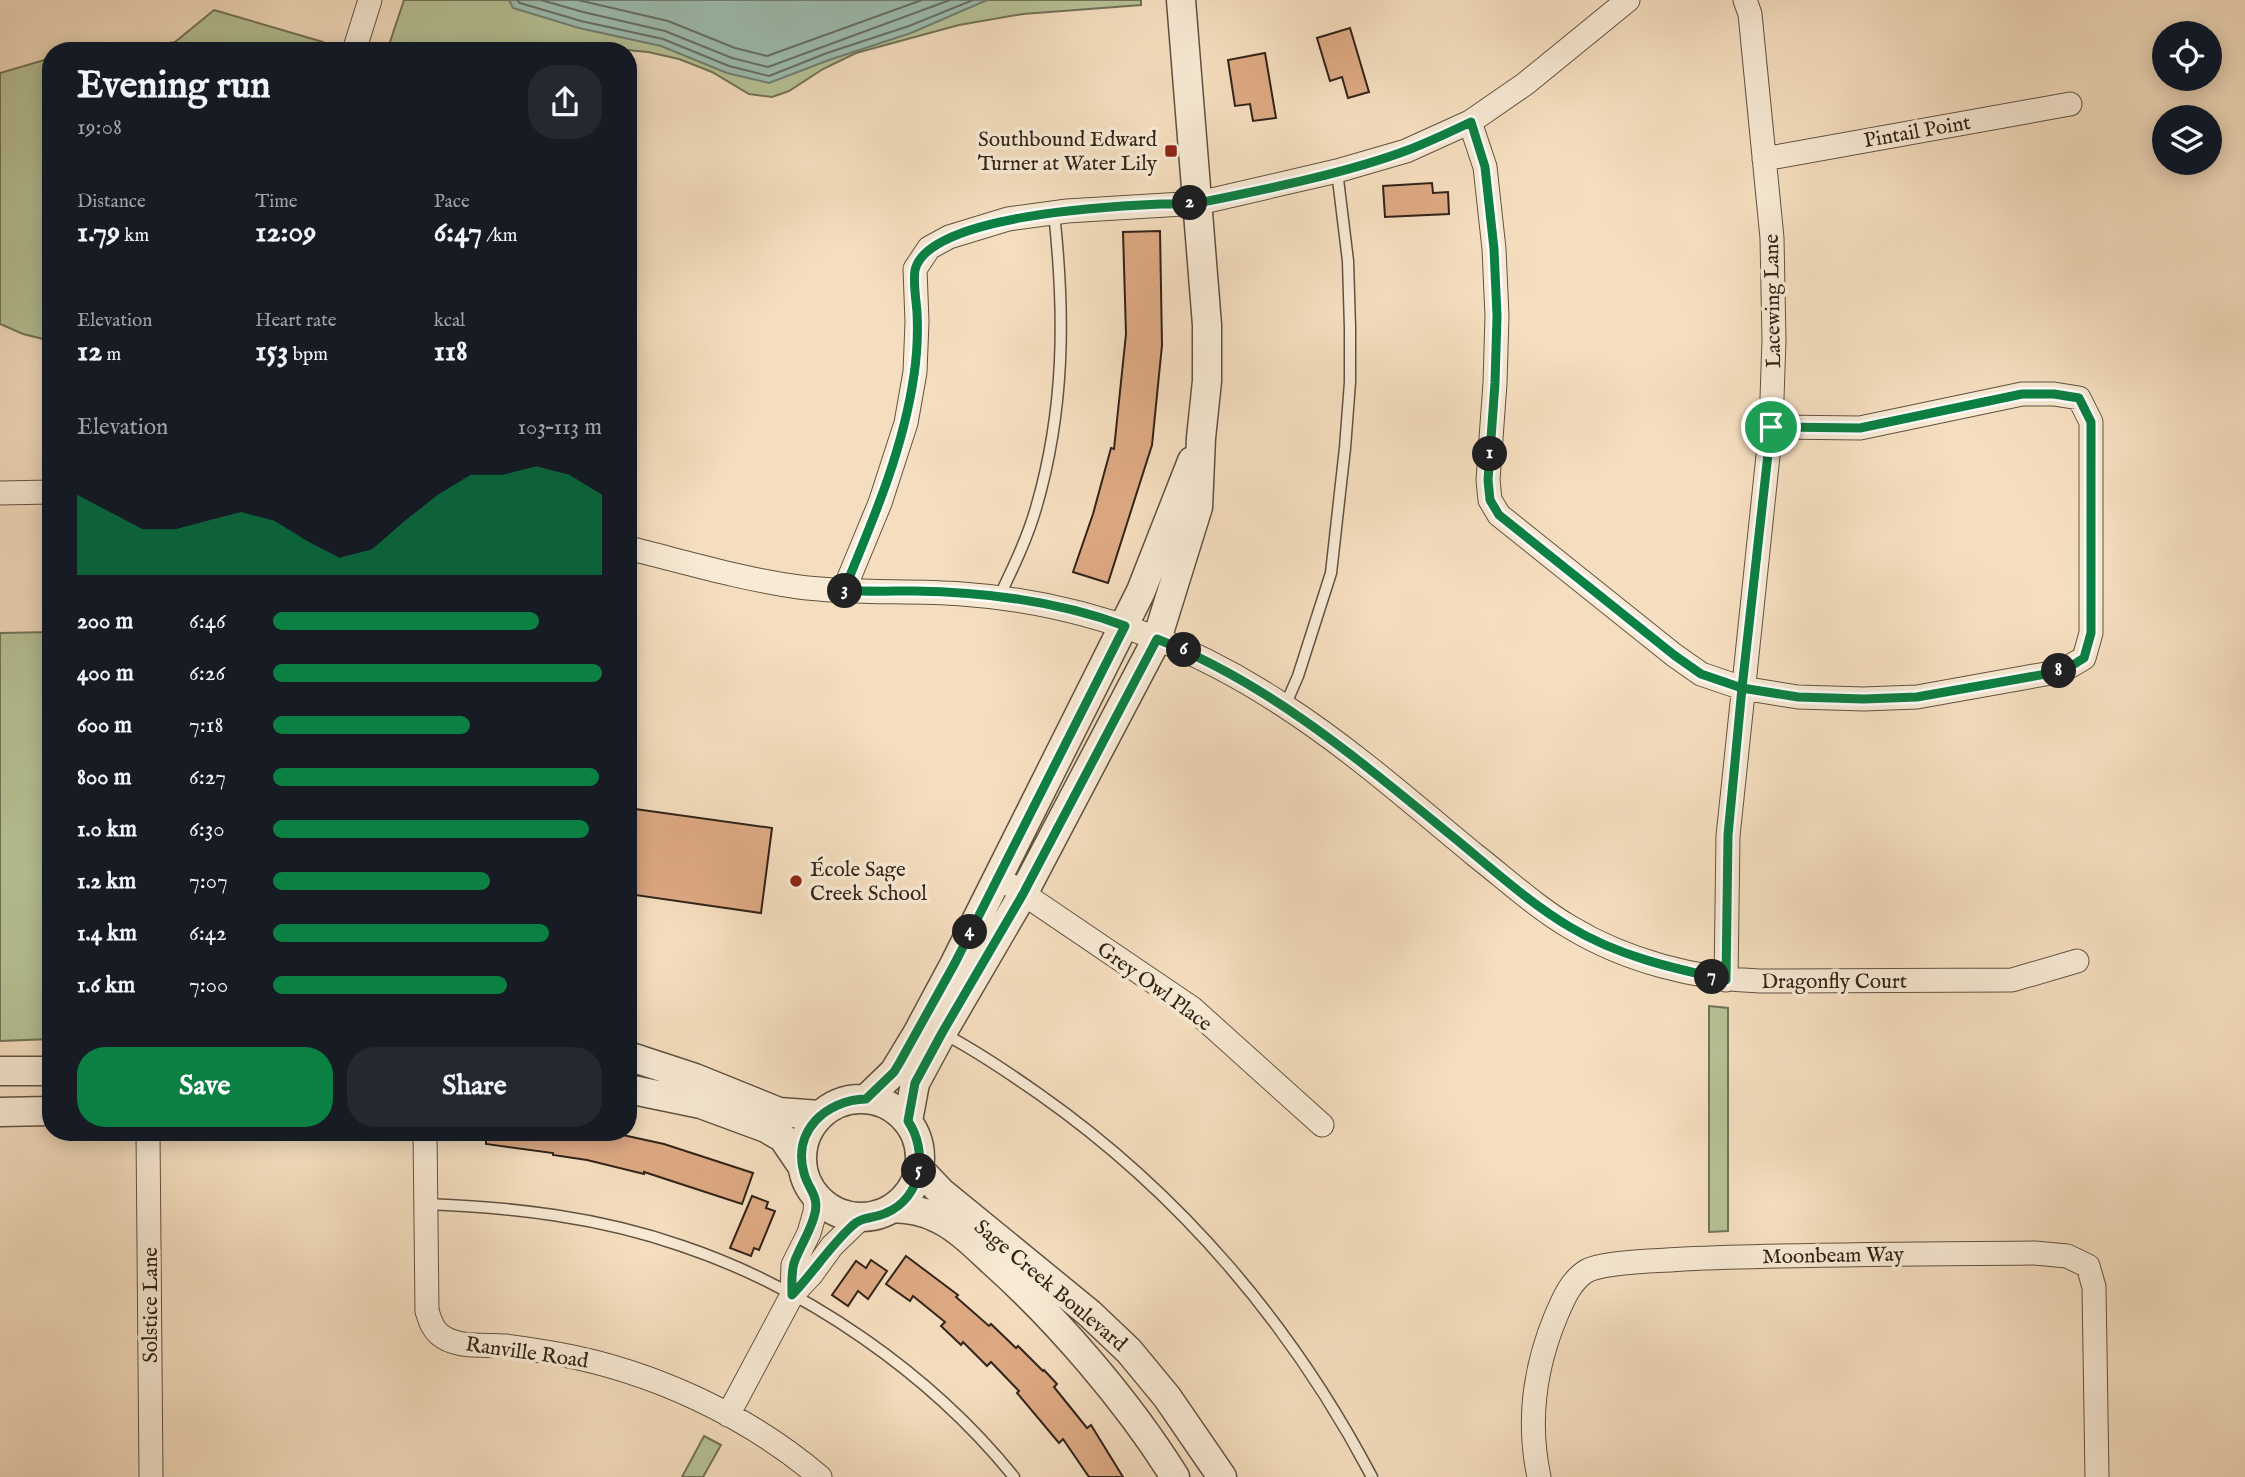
<!DOCTYPE html>
<meta charset="utf-8">
<style>
:root{--surface:#171b24;--page:#242831;--text:#f1f3f6;--muted:#9ea1a6;--accent:#0b8043}
body{margin:0;font-family:"IM FELL English",serif;background:var(--page);color:var(--text);height:100vh;display:flex;flex-direction:column;font-size:26px;white-space:nowrap}
*{box-sizing:border-box;margin:0}
p{font-size:23px;color:var(--muted)}
.icon{flex:none;width:38px;height:38px;fill:none;stroke:currentColor;stroke-width:2;stroke-linecap:round;stroke-linejoin:round}
.map{position:relative;flex:1;overflow:hidden}
.details{position:absolute;left:42px;top:42px;width:595px;height:1099px;display:flex;flex-direction:column;background:var(--surface);border-radius:28px;box-shadow:0 4px 18px #0003}
.details>*{flex:none}
.tools{position:absolute;left:2152px;top:21px;display:grid;gap:14px}
.tools a{display:grid;place-items:center;width:70px;height:70px;border-radius:50%;background:var(--surface);box-shadow:0 4px 18px #0003;font-size:35px}
.pin{position:absolute;display:grid;place-items:center;width:60px;height:60px;color:#fff;margin:-30px;border:4px solid #fff;border-radius:50%;box-shadow:0 2px 7px #0007}
.km{position:absolute;width:35px;height:35px;margin:-18px;border-radius:50%;background:#222;color:#fff;font-size:19px;line-height:35px;text-align:center}
.round{display:grid;place-items:center;flex:none;width:74px;height:74px;border-radius:28px;background:var(--page)}
.head{display:flex;align-items:center;justify-content:space-between;height:119px;padding:0 35px}
h1{font-size:38px;font-weight:800;line-height:52px}
.stats{display:grid;grid-template-columns:repeat(3,1fr);gap:10px;height:119px;padding:7px 35px}
.stats div{display:grid;align-content:center}
.stats b{font-size:30px;font-weight:800}
.stats small{font-size:19px;font-weight:400}
.stats p{font-size:19px}
.chart{height:196px;padding:14px 35px}
.chart p{display:flex;justify-content:space-between}
.chart svg{width:100%;height:126px;margin-top:7px;fill:var(--accent);opacity:.7}
.button{display:flex;gap:14px;margin-top:auto;padding:14px 35px}
.button a{flex:1;height:80px;border-radius:28px;background:var(--accent);color:#fff;font-size:28px;font-weight:800;line-height:80px;text-align:center}
.button a+a{background:var(--page);color:var(--text)}
ul{padding:0 35px;list-style:none;font-size:23px}
li{display:grid;grid-template-columns:112px 84px 1fr;align-items:center;height:52px}
li i{height:18px;border-radius:9px;background:var(--accent)}
.map>svg:first-child{display:block}
.green{fill:#b6c296;stroke:#737258;stroke-width:2}
.water{fill:#9cbcaf;stroke:#717f73;stroke-width:2}
.lines{fill:none;stroke-linecap:round;stroke-linejoin:round}
.shore{stroke:#667064;stroke-width:2}
.building{fill:#deaa84;stroke:#302319;stroke-width:2}
.service-casing{stroke:#615242;stroke-width:13}
.minor-casing{stroke:#615242;stroke-width:25}
.tertiary-casing{stroke:#615242;stroke-width:31}
.service{stroke:#f8ead5;stroke-width:10}
.minor{stroke:#f8ead5;stroke-width:23}
.tertiary{stroke:#f8ead5;stroke-width:28}
.route-casing{stroke:#fff;stroke-width:14}
.route{stroke:#0b8043;stroke-width:9}
.poi-dot{fill:#8f2418;stroke:#f8ead5;stroke-width:2.5}
.labels{text-anchor:middle;stroke-width:7;stroke-linejoin:round;paint-order:stroke}
.street-label{font-size:21px;fill:#302319;stroke:#f8ead5}
.poi-label{font-size:21px;fill:#302319;stroke:#f8ead5;text-anchor:end}
</style>
<div class="map">
<svg width="2245" height="1477" viewBox="0 0 2245 1477">
<rect width="100%" height="100%" fill="#f5debf"/>
<filter id="stains"><feTurbulence type="fractalNoise" baseFrequency=".00286" numOctaves="4"/><feColorMatrix values="0 0 0 0 .2 0 0 0 0 .09 0 0 0 0 .02 0 0 0 .5 -.17"/></filter>
<radialGradient id="worn" r=".72"><stop offset=".6" stop-color="#630" stop-opacity="0"/><stop offset="1" stop-color="#630" stop-opacity=".3"/></radialGradient>
<!-- green -->
<path class="green" d="M404,0h737v5l-118,9 -64,11 -103,28 -33,16 -34,22 -17,6 -23,-3 -37,-22 -33,-13 -31,-7 -32,-3 -229,2z
M214,10l109,32 -2,9h-241l56,-3 39,-6z
M51,58v283l-28,-7 -23,-10v-251z
M51,632v407l-51,2v-408z
M1709,1006l19,2v223l-19,1z
M704,1436l17,9 -18,32h-21z"/>
<!-- water -->
<path class="water" d="M509,0h478l-76,33 -82,27 -60,23 -42,-10 -66,-27 -82,-18 -66,-20z"/>
<g class="lines">
<!-- shore -->
<path class="shore" d="M517,0l3,3 61,18 82,18 66,27 40,10 58,-23 82,-27 64,-26
M541,0l42,12 82,19 67,27 36,9 182,-67
M578,0l90,21 67,27 32,8 155,-56"/>
</g>
<!-- building -->
<path class="building" d="M1350,28l19,64 -21,6 -6,-21 -12,4 -13,-43z
M1265,53l11,65 -23,3 -3,-17 -15,2 -7,-46z
M1432,183l1,10 15,-1 1,22 -64,3 -2,-31z
M1160,231l2,114 -10,100 -44,138 -35,-11 20,-58 18,-66 3,1 12,-115 -3,-102z
M628,808l144,20 -11,85 -133,-19z
M486,1132h123l55,12 89,29 -11,31 -98,-32v2l-57,-14 -34,-5v-2l-67,-9z
M752,1196l16,6 -2,6 9,3 -16,39 -5,-2 -3,8 -21,-8z
M906,1256l52,39 -2,2 33,29 2,-2 25,24 2,-2 25,25 1,-1 13,14 -3,3 33,41 4,-3 32,52h-34l-26,-38 -4,4 -42,-50 2,-2 -28,-29 -4,4 -24,-24 -2,3 -20,-19 4,-4 -32,-26 -3,5 -24,-17z
M871,1260l16,11 -19,28 -10,-8 -10,15 -16,-11 24,-34 10,7z"/>
<g class="lines">
<!-- service casing -->
<g class="service-casing">
<path id="service" d="M999,597c14,-29 28,-58 37,-89 29,-99 29,-194 18,-295
M1285,706l13,-30 33,-103 14,-125 5,-66v-54l-2,-67 -11,-90
M944,1034c33,17 65,39 95,60 141,99 253,231 333,383
M425,1204c87,3 174,13 257,42 125,42 249,128 332,231"/>
</g>
<!-- minor casing -->
<g class="minor-casing">
<path id="minor" d="M354,51l16,-51
M1470,122l15,45 9,82 3,67 -2,67 -7,97 2,20 9,15 175,140 27,19 41,14 56,9 66,2 53,-2 145,-26 22,-13 7,-25v-211l-12,-24 -25,-4h-32l-162,34 -89,-1
M1764,159l306,-55
M0,493l51,-1
M628,548c57,14 113,31 171,39 54,7 109,3 163,7 116,8 224,47 321,111 68,44 129,98 192,150 31,24 61,52 95,72 56,34 126,52 190,54l252,-1 65,-19
M844,590l36,-87 26,-80 9,-51 2,-50 -2,-53 14,-21 20,-11 59,-18 59,-8 132,-8 138,-32 69,-20 64,-29 55,-38 103,-84
M1012,886l180,122 130,117
M1726,980l2,-144 43,-409 3,-87 -2,-102 -22,-224 -5,-14
M148,1132l3,345
M425,1132l2,179c3,9 5,17 12,23 17,15 46,10 67,12 17,2 35,5 52,8 94,17 189,61 262,123
M792,1295l1,-30 16,-32 6,-21 1,-15
M728,1415l64,-120 19,-20 21,-29 29,-28
M1539,1477c-12,-56 -5,-108 17,-161 7,-16 14,-34 29,-44 16,-11 77,-11 99,-13 117,-5 234,-5 351,-6l32,3 21,10 6,21 3,190"/>
</g>
<!-- tertiary casing -->
<g class="tertiary-casing">
<path id="tertiary" d="M628,1056l67,22 84,34 41,3
M0,1071h51
M628,1089l73,15 65,24 17,10 19,28
M802 1158a59 59 0 1 1 118 0a59 59 0 1 1-118 0Z
M866,1099l28,-27 23,-38 38,-71 186,-372 51,-130
M0,1112l51,-1
M908,1121l7,-38 27,-50 81,-139 134,-255 41,-132 3,-69 6,-57v-56l-26,-325
M920,1170l21,22 148,121 40,38 38,46 55,80
M893,1208c17,1 31,3 46,11 20,10 38,28 54,43 65,58 136,141 182,215"/>
</g>
<!-- service -->
<use href="#service" class="service"/>
<!-- minor -->
<use href="#minor" class="minor"/>
<!-- tertiary -->
<use href="#tertiary" class="tertiary"/>
</g>
<g class="lines">
<!-- route casing -->
<g class="route-casing">
<path id="route" d="M1771,427l-29,261 -41,-14 -27,-19 -175,-140 -9,-15 -2,-20 7,-97 2,-67 -3,-67 -9,-82 -14,-45c-21,10 -42,20 -63,28 -61,23 -141,39 -205,52 -14,3 -28,2 -42,2 -48,2 -233,11 -246,66 -2,12 1,29 2,42 1,20 0,43 -3,63 -11,76 -41,145 -70,215 24,2 47,1 70,1 71,1 144,10 211,35l-170,337 -55,99 -6,10 -28,27c-40,1 -74,32 -62,74 4,16 15,22 11,40 -4,18 -15,33 -21,50 -3,10 -2,22 -2,32 21,-22 37,-48 60,-69 10,-10 21,-7 34,-13 37,-16 42,-62 22,-92l7,-38 27,-50 81,-139 134,-255c113,45 202,121 295,197 38,31 76,66 118,91 48,29 102,41 156,53l2,-145 14,-147 56,9 66,2 53,-2 146,-26 21,-13 7,-25v-211l-12,-24 -25,-4h-32l-162,34 -89,-1"/>
</g>
<!-- route -->
<use href="#route" class="route"/>
</g>
<!-- markers -->
<g class="poi-dot">
<rect x="1164" y="144" width="14" height="14" rx="3.5"/>
<circle cx="796" cy="881" r="7"/>
</g>
<g class="labels">
<!-- street labels -->
<g class="street-label">
<text transform="translate(1917 131) rotate(-10)" y="7">Pintail Point</text>
<text transform="translate(1772 301) rotate(-91)" y="7">Lacewing Lane</text>
<text x="1834" y="988">Dragonfly Court</text>
<text transform="translate(1155 986) rotate(36)" y="7">Grey Owl Place</text>
<text transform="translate(1833 1255) rotate(-1)" y="7">Moonbeam Way</text>
<text transform="translate(1051 1285) rotate(40)" y="7">Sage Creek Boulevard</text>
<text transform="translate(150 1305) rotate(-90)" y="7">Solstice Lane</text>
<text transform="translate(527 1352) rotate(8)" y="7">Ranville Road</text>
</g>
<!-- poi labels -->
<g class="poi-label">
<text x="1157" y="146">Southbound Edward<tspan x="1157" dy="24">Turner at Water Lily</tspan></text>
<text x="810" y="876" text-anchor="start">École Sage<tspan x="810" dy="24">Creek School</tspan></text>
</g>
</g>
<rect width="100%" height="100%" filter="url(#stains)"/>
<rect width="100%" height="100%" fill="url(#worn)"/>
</svg>
<div class="tools">
<a><svg class="icon" aria-label="locate" viewBox="0 0 24 24"><circle cx="12" cy="12" r="6"/><path d="M12 2v4M12 18v4M2 12h4M18 12h4"/></svg></a>
<a><svg class="icon" aria-label="layers" viewBox="0 0 24 24"><path d="M12 4l9 5-9 5-9-5zM3 14l9 5 9-5"/></svg></a>
</div>
<div class="pin" style="left:1771px;top:427px;background:#1e9e55"><svg class="icon" aria-label="arrive" viewBox="0 0 24 24"><path d="M6 21V4h12l-3 4 3 4H6"/></svg></div>
<b class="km" style="left:1490px;top:454px">1</b>
<b class="km" style="left:1190px;top:203px">2</b>
<b class="km" style="left:845px;top:591px">3</b>
<b class="km" style="left:970px;top:932px">4</b>
<b class="km" style="left:919px;top:1171px">5</b>
<b class="km" style="left:1184px;top:650px">6</b>
<b class="km" style="left:1712px;top:977px">7</b>
<b class="km" style="left:2059px;top:671px">8</b>
<section class="details">
<div class="head"><div><h1>Evening run</h1><p>19:08</p></div><a class="round"><svg class="icon" aria-label="share" viewBox="0 0 24 24"><path d="M12 15V3M7 8l5-5 5 5M5 13v7h14v-7"/></svg></a></div>
<div class="stats">
<div><p>Distance</p><b>1.79<small> km</small></b></div>
<div><p>Time</p><b>12:09</b></div>
<div><p>Pace</p><b>6:47<small> /km</small></b></div>
</div>
<div class="stats">
<div><p>Elevation</p><b>12<small> m</small></b></div>
<div><p>Heart rate</p><b>153<small> bpm</small></b></div>
<div><p>kcal</p><b>118</b></div>
</div>
<div class="chart"><p><span>Elevation</span>103–113 m</p>
<svg viewBox="0 0 160 44" preserveAspectRatio="none"><path d="M0 44V16L10 22L20 28L30 28L40 25L50 22L60 25L70 32L80 38L90 35L100 25L110 16L120 9L130 9L140 6L150 9L160 16V44z"/></svg>
</div>
<ul>
<li><b>200 m</b>6:46<i style="width:81%"></i></li>
<li><b>400 m</b>6:26<i style="width:100%"></i></li>
<li><b>600 m</b>7:18<i style="width:60%"></i></li>
<li><b>800 m</b>6:27<i style="width:99%"></i></li>
<li><b>1.0 km</b>6:30<i style="width:96%"></i></li>
<li><b>1.2 km</b>7:07<i style="width:66%"></i></li>
<li><b>1.4 km</b>6:42<i style="width:84%"></i></li>
<li><b>1.6 km</b>7:00<i style="width:71%"></i></li>
</ul>
<div class="button"><a>Save</a><a>Share</a></div>
</section>
</div>
